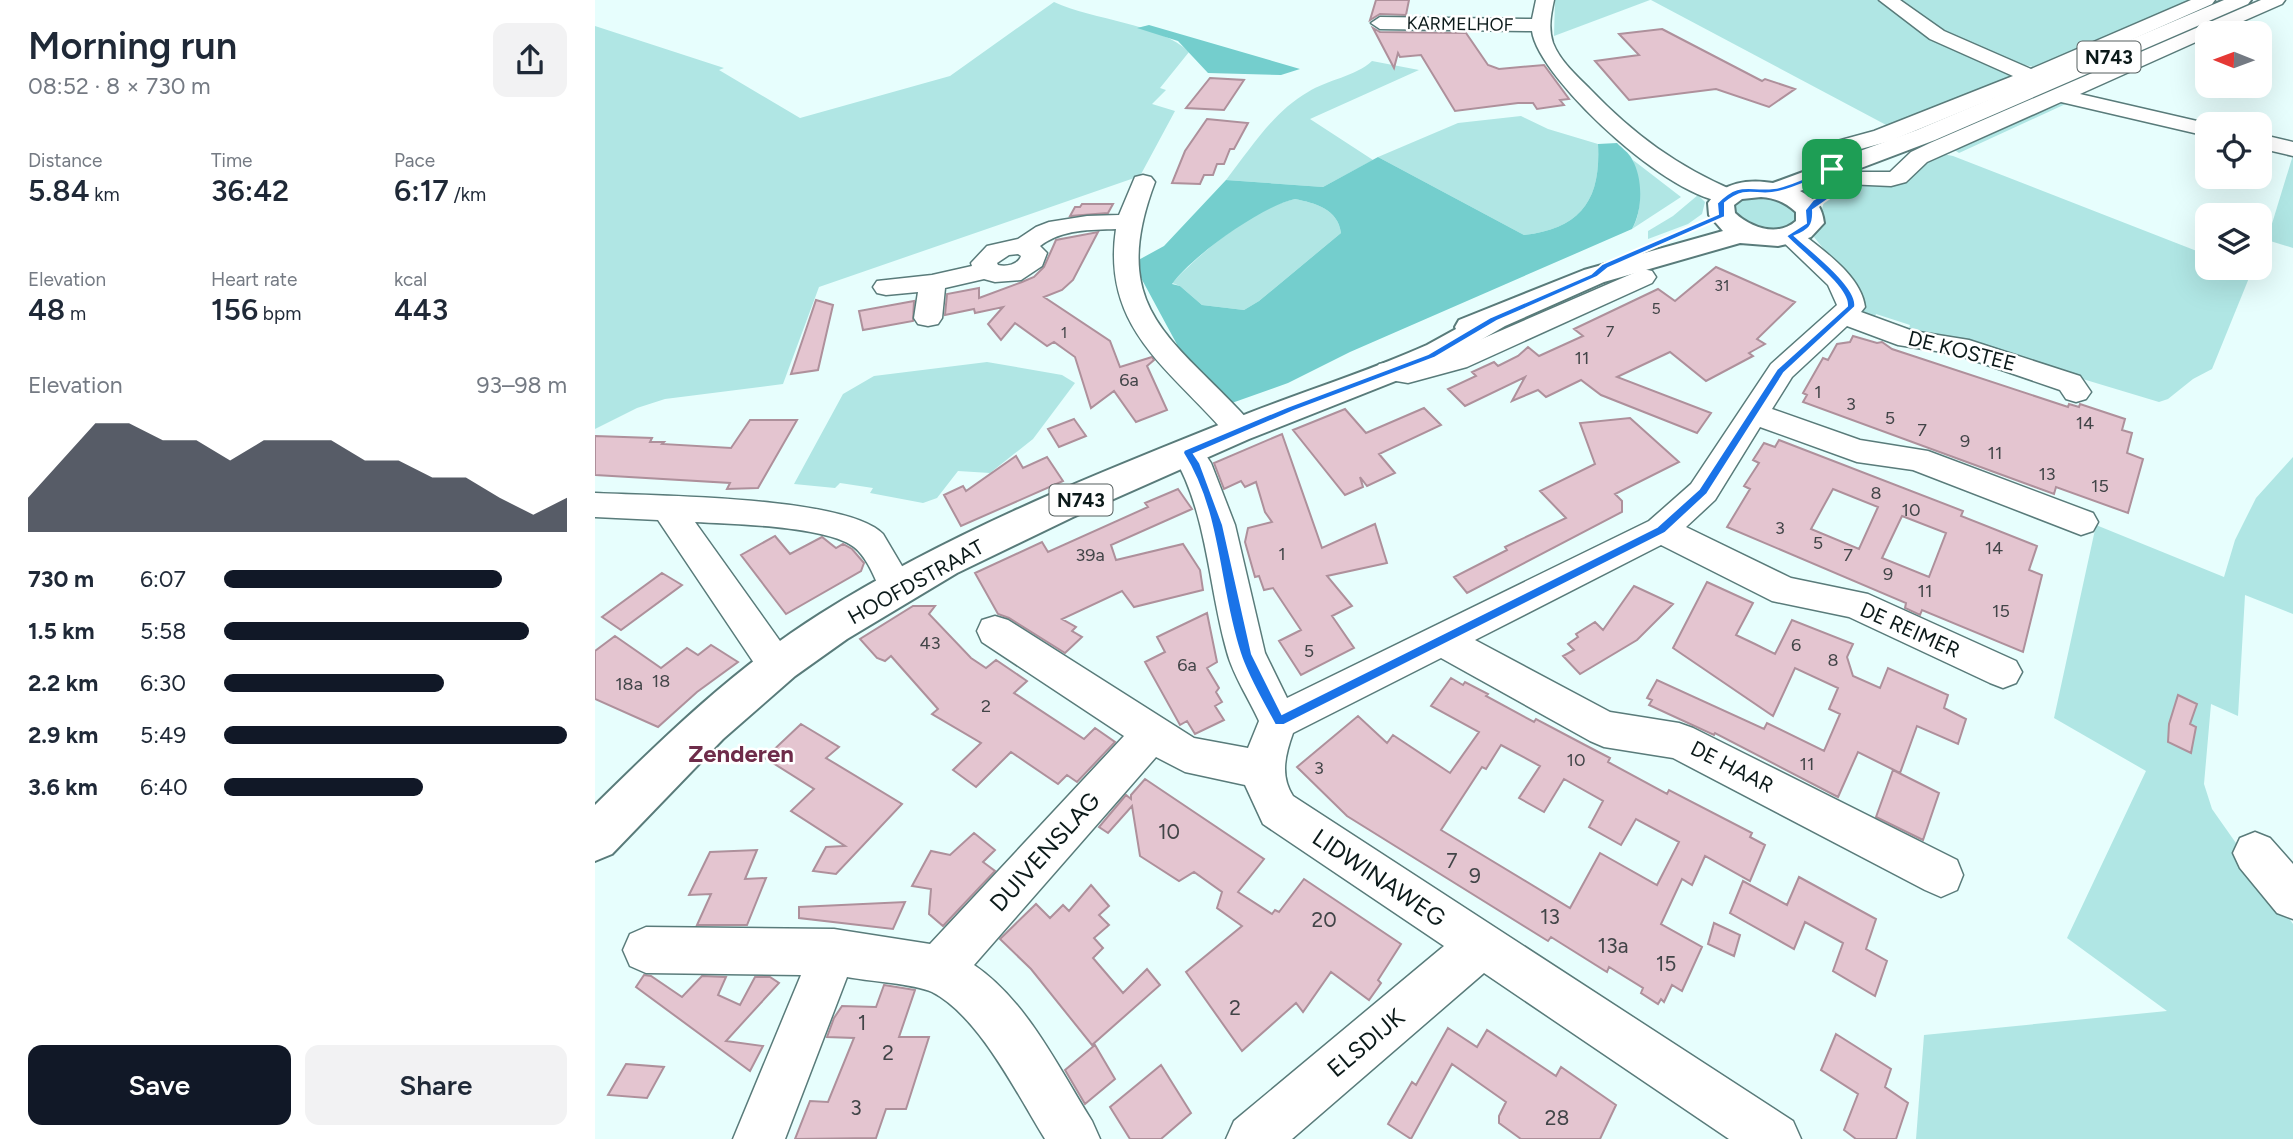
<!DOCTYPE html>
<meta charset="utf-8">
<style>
:root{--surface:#fff;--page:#f2f2f3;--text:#1f2937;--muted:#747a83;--accent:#111827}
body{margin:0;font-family:Figtree,sans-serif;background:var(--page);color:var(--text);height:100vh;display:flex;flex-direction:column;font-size:26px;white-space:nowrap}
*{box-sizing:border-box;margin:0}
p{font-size:23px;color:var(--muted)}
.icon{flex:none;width:38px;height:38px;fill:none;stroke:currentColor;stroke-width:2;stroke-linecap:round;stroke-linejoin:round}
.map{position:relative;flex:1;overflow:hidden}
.sheet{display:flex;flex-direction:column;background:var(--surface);width:595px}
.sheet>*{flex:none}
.needle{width:46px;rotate:271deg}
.controls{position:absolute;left:1600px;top:21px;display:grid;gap:14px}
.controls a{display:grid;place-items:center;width:77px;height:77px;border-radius:14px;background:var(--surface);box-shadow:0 7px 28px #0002;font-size:35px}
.pin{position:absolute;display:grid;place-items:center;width:60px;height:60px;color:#fff;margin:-30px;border-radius:14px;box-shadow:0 4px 10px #0006}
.round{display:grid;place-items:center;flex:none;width:74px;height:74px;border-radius:14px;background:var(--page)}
.summary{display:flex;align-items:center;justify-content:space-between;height:119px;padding:0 28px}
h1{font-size:38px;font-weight:600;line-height:52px}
.metrics{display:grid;grid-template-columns:repeat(3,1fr);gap:10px;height:119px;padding:7px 28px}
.metrics div{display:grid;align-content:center}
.metrics b{font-size:30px;font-weight:600}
.metrics small{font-size:19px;font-weight:400}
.metrics p{font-size:19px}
.chart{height:196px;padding:14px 28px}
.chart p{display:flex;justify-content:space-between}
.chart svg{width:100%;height:126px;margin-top:7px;fill:var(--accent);opacity:.7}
.cta{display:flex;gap:14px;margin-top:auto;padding:14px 28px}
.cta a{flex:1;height:80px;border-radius:14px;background:var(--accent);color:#fff;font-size:28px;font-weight:600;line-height:80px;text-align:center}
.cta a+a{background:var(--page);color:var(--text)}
ul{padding:0 28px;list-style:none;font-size:23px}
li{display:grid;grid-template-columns:112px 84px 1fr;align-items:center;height:52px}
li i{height:18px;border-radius:9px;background:var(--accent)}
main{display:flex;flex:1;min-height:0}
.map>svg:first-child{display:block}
.green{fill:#b0e6e4}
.forest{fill:#74cecd;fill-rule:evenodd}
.building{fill:#e4c5d0;stroke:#ae909b;stroke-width:2;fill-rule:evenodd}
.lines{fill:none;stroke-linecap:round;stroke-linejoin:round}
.minor-casing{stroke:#597b7a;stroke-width:3}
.major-casing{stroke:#597b7a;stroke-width:4}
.minor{fill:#fff;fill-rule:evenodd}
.major{fill:#fff;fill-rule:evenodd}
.route{fill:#1a73e8;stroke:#fff;stroke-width:2;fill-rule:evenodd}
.labels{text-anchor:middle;stroke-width:5;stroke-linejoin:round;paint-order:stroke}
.far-number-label{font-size:16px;fill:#424548}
.far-street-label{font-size:18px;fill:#0c1a1a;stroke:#fff}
.number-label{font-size:18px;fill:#424548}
.shield{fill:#fff;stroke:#555f5f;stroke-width:2}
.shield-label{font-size:19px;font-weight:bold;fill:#0c1a1a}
.street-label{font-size:21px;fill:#0c1a1a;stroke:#fff}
.near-number-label{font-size:21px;fill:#424548}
.quarter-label{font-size:24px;font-weight:bold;fill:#6e2c4a;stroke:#fff}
.near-street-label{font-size:24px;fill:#0c1a1a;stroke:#fff}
</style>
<main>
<section class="sheet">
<div class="summary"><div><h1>Morning run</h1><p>08:52 · 8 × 730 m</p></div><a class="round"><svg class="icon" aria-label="share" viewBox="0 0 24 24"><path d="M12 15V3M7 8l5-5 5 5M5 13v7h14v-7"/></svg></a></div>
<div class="metrics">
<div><p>Distance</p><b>5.84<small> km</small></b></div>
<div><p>Time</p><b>36:42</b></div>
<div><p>Pace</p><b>6:17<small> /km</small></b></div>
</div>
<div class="metrics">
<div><p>Elevation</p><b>48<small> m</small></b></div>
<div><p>Heart rate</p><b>156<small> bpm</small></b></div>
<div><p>kcal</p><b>443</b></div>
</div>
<div class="chart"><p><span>Elevation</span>93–98 m</p>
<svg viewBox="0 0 160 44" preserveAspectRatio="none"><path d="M0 44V32L10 19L20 6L30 6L40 12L50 12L60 19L70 12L80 12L90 12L100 19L110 19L120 25L130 25L140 32L150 38L160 32V44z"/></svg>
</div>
<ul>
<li><b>730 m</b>6:07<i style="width:81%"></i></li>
<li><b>1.5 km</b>5:58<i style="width:89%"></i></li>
<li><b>2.2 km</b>6:30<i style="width:64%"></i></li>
<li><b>2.9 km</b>5:49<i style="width:100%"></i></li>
<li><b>3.6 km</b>6:40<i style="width:58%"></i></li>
</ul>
<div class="cta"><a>Save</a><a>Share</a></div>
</section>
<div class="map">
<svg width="1698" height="1139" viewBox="0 0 1698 1139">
<rect width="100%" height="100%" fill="#e7fefd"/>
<!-- green -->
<path class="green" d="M960,0h95l-96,36z
M1056,0h232l133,76 -126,51z
M1299,0h298l-158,67 -29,-6 -58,-24z
M459,2c39,18 107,22 135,50l-29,36 6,2 -14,14 23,7 -35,65 -321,111 -36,97 -118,15 -28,9 -42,21v-403l129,42 -5,2 81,48 150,-42z
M777,61l47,9 -109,49 63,41 -50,27 -97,-7c25,-32 47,-68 82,-88 19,-12 48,-16 64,-31z
M1459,101l16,1 -111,51 -6,-4z
M926,116l27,13 50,15c3,56 -17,84 -74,91l-146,-78 80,-34z
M1342,153l16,3 254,99v13h31l13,5 -39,96 -19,10 -25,20 -9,3 -209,-63 -43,-5 3,-9 -34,-11 -4,9 -10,-6 -15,-39 -33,-41 10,-35 26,-14 17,-4z
M1698,155v93l-26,-8z
M1038,160l48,37 -49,32c13,-22 6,-46 1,-69z
M1175,194l28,17 -1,10c-23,15 -42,7 -65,-4l-2,-16 5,-4z
M1103,195l7,7 -3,12 -14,10 -40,15v-8l25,-15z
M700,199c20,4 43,10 46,34l-82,68 -15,9 -42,-5 -22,-19 -8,-3c27,-29 83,-76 123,-84z
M392,362l75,13 13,8 -42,56 -43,34 -32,-2 -21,27 -14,5 -53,-10 3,-5 -33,-5 -5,5 -41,-4 49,-90 31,-18z
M1698,457v157l-48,-19 -7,121 -27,-12 -7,80 8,25 81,115v215h-377l8,-104 243,-24 -100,-73 79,-167 -92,-53 42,-193 128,52 11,-37 21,-42z"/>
<!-- forest -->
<path class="forest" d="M554,25l151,44 -19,6 -73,-2 -30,-32 -41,-13z
M1022,143c5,5 12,10 15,16 11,19 11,51 0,70l-282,123 -62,31 -59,21 -35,-28 -61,-113 31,-17 62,-66 97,7 55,-30 146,78c57,-7 77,-35 74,-91zM700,199c20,4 43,10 46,34l-82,68 -15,9 -42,-5 -22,-19 -8,-2c19,-27 90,-78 123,-85z"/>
<!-- building -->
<path class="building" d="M781,0h33l-3,15 -26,-1 -10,6z
M778,28l7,4 86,1 22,32 11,4 45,-4 25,34 -9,1 4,5 -27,4 -4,-6h-15l-63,8 -34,-56 -21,2 -2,-4 -4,15z
M1067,29l100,52 3,-2 30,10 -26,18 -53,-18 -87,11 -34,-39 44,-6 -20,-21z
M615,78l34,2 -20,30 -38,-2z
M612,119l41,4 -14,26h-4l-6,15h-7l-4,11h-9l-4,9 -28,-1 13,-32z
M487,204h31l-5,9 -38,3 5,-9h5z
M503,232l-25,48 -11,10 -18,7 66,44 10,26 32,-10 2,3 -7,6 20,44 -31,12 -22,-31 -23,17 -16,-51 -21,-15 -7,4 -32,-23 -14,17 -13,-16 15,-17 -28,6 -1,-4 -29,6 2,-21 32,-6v10l43,-16 12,-5 10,-10 12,-27z
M1121,267l79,35 -38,37 8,5 -16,9 4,3 -47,25 -36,-29 -53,25 94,36 -14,20 -96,-38 -20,-15 -35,17 -8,-7 -26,11 13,-24 -60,29 -17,-17 28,-13 -4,-4 22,-10 4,4 20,-10 10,-9 11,9 44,-20 -9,-7 84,-40 17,12z
M221,300l17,5 -15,65 -27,4z
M319,301l-1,20 -50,9 -4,-19z
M1258,336l24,7 5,-1 10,7 176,58 1,-3 10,3 1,-3 45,15 -3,11 10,3 -5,20 16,6 -15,54 -72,-26 -2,7 -251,-92 4,-7 -4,-2 20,-35 5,2 9,-16 13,-2z
M829,408l17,17 -62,29 16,19 -28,13 -7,-9 3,10 -18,8 -52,-65 52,-21 21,24z
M1035,418l49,44 -64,32 7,7v11l-155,81 -13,-16 53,-27 -2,-3 61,-29 -26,-27 55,-27 -15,-41z
M479,419l12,17 -27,11 -11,-18z
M155,420h47l-39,68 -31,1 3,-6 -135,-8v-39l57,2 -2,4h14l-2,2 69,4z
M687,434l40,114 53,-24 12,39 -60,13 25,30 -20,10 22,32 -53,27 -22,-34 22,-11 -28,-42 -9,2 -5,-14 -4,1 -10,-35 3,-14 24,-6 -7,-10 -9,-30 -11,5 -4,-6 -17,8 -10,-26z
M1184,440l184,71 -2,5 76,30 -8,24 13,5 -19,77 -101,-42 -2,5 -15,-7 1,-5 -179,-76 23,-38 -6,-3 15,-23 -6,-3 11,-17 11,4zM1238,489l45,18 -19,42 -48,-20zM1307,516l44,17 -17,44 -47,-19z
M421,456l7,12 24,-11 16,24 -102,45 -17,-31 19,-9 3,5z
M583,489l14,20 -81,36 5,15 67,-16 17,26 3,20 -69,17 -12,-16 -60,28 14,8 -4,4 10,6 -17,16 -56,-35 -11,-4 -23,-41 67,-31 6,10 100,-45 -3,-4z
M180,536l15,18 32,-17 14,11 7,-4 9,5 12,14 -3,8 -75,43 -45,-59z
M67,573l20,12 -61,45 -19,-13z
M1112,582l46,21 -17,32 19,9 20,10 17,-34 61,24 -6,13 6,19 27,12 8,-20 60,27 -4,13 22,11 -8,25 -41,-18 -17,47 -42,-21 -20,45 -123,-64 -1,2 -65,-30 3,-5 -5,-2 10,-18 107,49 3,-6 57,28 16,-37 -11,-5 9,-21 -43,-20 -22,48 -100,-68z
M1039,586l39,18 -36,36 -57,34 -17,-18 11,-6 -6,-6 10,-7 -2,-3 19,-12 8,8z
M318,606h22l-6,8 42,44 15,10 10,-8 31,21 -13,12 70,46 11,-11 20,14 -38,40 -10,-7 -9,9 -47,-32 -35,35 -23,-17 28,-27 -49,-29 6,-5 -47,-53 -6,5 -8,-3 -17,-19z
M612,613l10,49 -10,6 12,20 -3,4 6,10 -7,4 9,14 -29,14 -8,-13 -7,4 -35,-63 20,-10 -8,-15z
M20,636l46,32 26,-20 11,7 13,-10 27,17 -41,30 -39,35 -63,-28v-48z
M856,678l12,7 2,-3 23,12 -2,2 48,26 2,-3 49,26 25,13 -2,4 59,32 2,-4 83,43 -2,4 15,8 -15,36 -45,-25 -13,29 -10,-6 -21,45 41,23 -20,44 -10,-6 -8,17 -3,-3 -3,5 -17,-11 2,-5 -34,-21 -2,5 -56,-35 -3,4 -201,-125 -50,-49 61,-51 29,27 6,-8 57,38 29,-41 -48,-26zM906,745l39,21 -21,32 25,14 20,-33 39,22 -14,26 32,18 15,-26 43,23 -22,43 -57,-32 -30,55 -129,-78 41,-63 4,2z
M1583,695l19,9 -7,20 6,3 -5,26 -23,-11 1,-18z
M206,724l38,23 -13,11 76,46 -66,70 -23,-3 13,-24 19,-1 -54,-35 23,-22 -49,-31z
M1298,770l46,23 -16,47 -47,-23z
M550,779l119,80 -26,33 34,22 3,-4 4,2 25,-33 97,65 -23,36 3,3 -12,17 -38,-28 -28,40 -7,-9 -54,48 -56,-79 56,-46 -25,-18 5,-16 -28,-20 -15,9 -39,-25 -8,-50 -24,27 -9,-6 27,-32 5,4v-4z
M379,833l21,17 -12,12 12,9 -52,55 -14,-12 2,-25 -19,-3 19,-35 19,4z
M162,850l-12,29 21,-1 -19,47h-50l14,-31 -22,1 21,-43z
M1204,877l77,42 -10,30 21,12 -12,35 -42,-25 10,-28 -38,-21 -11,27 -64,-36 13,-32 44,24z
M496,885l18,21 -10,9 10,10 -15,13 9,10 -10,10 30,35 24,-24 13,16 -68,60 -61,-76 -31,-30 36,-35 14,14 13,-13 6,6z
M310,902l-12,27 -94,-11v-11z
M1119,923l26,12 -6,21 -26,-12z
M49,975l7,1 31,21 20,-21 24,1 -8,18 22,10 15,-28h15l9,6 -53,58 37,5 -13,25 -114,-84z
M289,985l31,5 -16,47h30l-23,72h-20l-10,29 -81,1 15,-38 18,1 26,-64 -27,-1 7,-19 8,-12 34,1z
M853,1028l29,19 10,-17 69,46 5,-9 55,38 -16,34h-79l-22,-16v-7l7,-14 -54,-38 -41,75 -23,-15 24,-42 4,3z
M1241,1034l55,35 -6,18 23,16 -12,36h-40l-12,-9 14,-36 -37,-24z
M500,1045l20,34 -30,25 -20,-34z
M31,1064l38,3 -17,31 -39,-3z
M566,1065l30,48 -30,26h-31l-20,-32z"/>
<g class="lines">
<!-- minor casing -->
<g class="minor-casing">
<path id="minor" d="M941,0h18c-3,14 -6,28 -1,43 7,18 23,32 37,46 43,45 88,78 145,102l4,5 -4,5c-50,13 -197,-121 -203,-170l-152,-2 -9,-6 9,-6 152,2z
M1284,0h21l44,31 87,38 160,-69h24l-3,4 -135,60 -187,77 -44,12 -4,4 1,8 15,7h32l21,-20 19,-9 331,-143h24l-3,4 -66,29h-9v4l-127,57 130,30h-3v12l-146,-34 -134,60 -21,20 -15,4 -45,-2 -22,-10 -5,-18 11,-13 44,-12 139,-55 -83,-37z
M1664,134l34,8v14l-34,-8z
M548,175l8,2 4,5c-49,130 20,156 96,241l4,7 -4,7 -11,4 -11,-4c-57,-67 -128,-107 -113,-208 -26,1 -54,0 -76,17l7,7 -5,13 -21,14 -26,2 -11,-3 -39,9 -3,30 -4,6 -10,2 -10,-2 -4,-6 4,-26 -32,3 -9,-2 -4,-6 4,-6 55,-6 40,-9 -1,-3 16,-17 31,-7 18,-12 13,-5 38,-6 32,-1 16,-38zM423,254l3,2c-3,9 -15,11 -23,9l-1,-2 12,-8z
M1195,228l9,3c23,19 62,44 66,76l-4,5 52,19 56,9 111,36 11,16 -5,7 -10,3 -10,-3 -6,-9 -105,-36 -57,-9 -51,-19 -55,51 -20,32 88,31 68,11 165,62 5,9 -5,9 -12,4 -168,-65 -56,-8 -97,-35 -45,73 -29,27 105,51 77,16 148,67 6,11 -6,11 -13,5 -13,-5 -141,-66 -77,-16 -111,-56 -186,95 135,72 69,11 14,5 264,132 6,15 -6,15 -16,7 -16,-7 -252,-132 -69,-11 -14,-6 -149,-83 -148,75c-8,22 -13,43 0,63l500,325 8,18h-72l-245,-166 -192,166h-66l8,-18 210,-175 -181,-122 -18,-39 -60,-13 -29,-15 -182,208c53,36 84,102 118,156l8,18h-55c-28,-45 -66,-123 -113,-147 -17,-8 -64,-11 -85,-15l-62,162h-52l68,-164 -155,-2 -16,-7 -7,-16 7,-16 16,-7 188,2 96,15 194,-208 -142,-94 -5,-11 5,-11 13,-4 13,4 186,118 54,10 11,-27c-10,-22 -26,-46 -32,-69 -19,-66 -19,-139 -55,-199l5,-8 11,-3 11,3 12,18 24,62 30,128 22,45 362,-177 42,-37 80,-120 66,-59 -9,-20 -51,-49 4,-5z
M1048,269l9,2 4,6 -4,6 -185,84 -59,16 -29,-5 -5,-7 5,-7 10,-2 19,3 39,-11z
M0,493c58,3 251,3 288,41l32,54 -5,10 -13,4 -13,-4c-8,-16 -15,-39 -30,-51 -28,-21 -121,-23 -159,-25l85,119 13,12 6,11 -6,11c-18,7 -26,1 -39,-12l-96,-143 -63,-3z
M1660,832l15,6 23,26v55l-16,-6 -37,-45 -7,-15 7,-15z"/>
</g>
<!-- major casing -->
<g class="major-casing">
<path id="major" d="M1629,0h27l-3,4 -313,136 -135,51c15,8 22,15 24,32l-13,14 -11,4 -22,5 -38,-3 -136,39 -99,44 -64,37 -192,76 -176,78 -116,56 -110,66 -52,37 -72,63 -111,115 -17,7v-56c70,-69 141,-138 225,-191 133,-84 283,-143 429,-201 59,-23 120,-42 178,-68l29,-16 -1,-2 4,-7 125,-50 139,-39 -14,-16 -1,-12c15,-21 41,-24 65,-20l144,-53zM1166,197c14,1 24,5 35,15v9c-18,16 -45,7 -61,-8l-1,-8 8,-6z"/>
</g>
<!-- minor -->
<use href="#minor" class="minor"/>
<!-- major -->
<use href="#major" class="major"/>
</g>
<!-- route -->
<path class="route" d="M1237,167l25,12 -44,31c1,16 -4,20 -18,26 15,14 64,51 60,71l-71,66 -77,121 -42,39 -381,192h-9c-12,-23 -27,-47 -35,-72 -22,-66 -19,-140 -57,-200l1,-3 103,-43 141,-53 63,-37 100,-43 11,-10 116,-50 -1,-11c23,-23 31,-12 57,-15 19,-2 40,-16 58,-21zM1237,172l16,8 -35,20 -8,10 1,13 -20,13c13,15 63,51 61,70l-70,63 -78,120 -42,38 -375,187 -30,-60 -29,-129 -23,-62 -6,-9 100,-43 140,-53 63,-37 100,-44 11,-9 117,-51v-14c24,-19 30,-5 53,-11 18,-4 37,-14 54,-20z"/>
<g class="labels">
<!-- far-number labels -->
<g class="far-number-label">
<text x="1127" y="291">31</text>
<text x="1061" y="314">5</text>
<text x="1015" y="337">7</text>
<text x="469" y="338">1</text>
</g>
<!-- far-street labels -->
<g class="far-street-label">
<text transform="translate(865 24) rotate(1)" y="6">KARMELHOF</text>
</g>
<!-- number labels -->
<g class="number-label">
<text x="987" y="364">11</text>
<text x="534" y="386">6a</text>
<text x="1223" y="398">1</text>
<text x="1256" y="410">3</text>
<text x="1295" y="424">5</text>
<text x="1490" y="429">14</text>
<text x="1327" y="436">7</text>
<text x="1370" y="447">9</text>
<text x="1400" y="459">11</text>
<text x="1452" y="480">13</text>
<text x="1505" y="492">15</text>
<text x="1281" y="499">8</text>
<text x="1316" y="516">10</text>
<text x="1185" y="534">3</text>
<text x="1223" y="549">5</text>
<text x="1399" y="554">14</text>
<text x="687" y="560">1</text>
<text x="495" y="561">39a</text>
<text x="1253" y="561">7</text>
<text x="1293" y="580">9</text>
<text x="1330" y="597">11</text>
<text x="1406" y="617">15</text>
<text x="335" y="649">43</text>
<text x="1201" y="651">6</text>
<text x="714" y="657">5</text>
<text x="1238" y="666">8</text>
<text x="592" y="671">6a</text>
<text x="66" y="687">18</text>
<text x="34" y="690">18a</text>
<text x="391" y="712">2</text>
<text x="981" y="766">10</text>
<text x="1212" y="770">11</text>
<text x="724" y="774">3</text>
</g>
<!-- shield labels -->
<g class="shield">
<rect x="1482.5" y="41.5" width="63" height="31" rx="5"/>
<rect x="454.5" y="484.5" width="63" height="31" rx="5"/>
</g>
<g class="shield-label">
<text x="1514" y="64">N743</text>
<text x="486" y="507">N743</text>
</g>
<!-- street labels -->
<g class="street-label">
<text transform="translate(1367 351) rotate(14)" y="7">DE KOSTEE</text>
<text transform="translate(321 582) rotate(-29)" y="7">HOOFDSTRAAT</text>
<text transform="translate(1315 630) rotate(24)" y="7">DE REIMER</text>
<text transform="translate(1137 767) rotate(27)" y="7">DE HAAR</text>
</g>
<!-- near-number labels -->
<g class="near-number-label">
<text x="574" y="839">10</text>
<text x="857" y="868">7</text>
<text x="880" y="883">9</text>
<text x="955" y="924">13</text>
<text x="729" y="927">20</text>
<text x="1018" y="953">13a</text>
<text x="1071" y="971">15</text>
<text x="640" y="1015">2</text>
<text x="267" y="1030">1</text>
<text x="293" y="1060">2</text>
<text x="261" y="1115">3</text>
<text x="962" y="1125">28</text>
</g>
<!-- quarter labels -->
<g class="quarter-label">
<text x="146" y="762">Zenderen</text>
</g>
<!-- near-street labels -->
<g class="near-street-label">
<text transform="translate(450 852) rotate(-48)" y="8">DUIVENSLAG</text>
<text transform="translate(784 878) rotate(34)" y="8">LIDWINAWEG</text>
<text transform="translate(771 1043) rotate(-40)" y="8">ELSDIJK</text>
</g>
</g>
</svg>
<div class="controls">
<a><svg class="needle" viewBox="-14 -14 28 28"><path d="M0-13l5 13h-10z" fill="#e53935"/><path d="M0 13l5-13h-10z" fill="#747a83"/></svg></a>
<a><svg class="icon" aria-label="locate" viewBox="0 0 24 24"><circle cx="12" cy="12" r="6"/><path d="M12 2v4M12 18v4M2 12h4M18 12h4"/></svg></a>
<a><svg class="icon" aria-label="layers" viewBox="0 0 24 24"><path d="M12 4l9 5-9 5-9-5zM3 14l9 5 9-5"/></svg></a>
</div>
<div class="pin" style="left:1237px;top:169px;background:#1e9e55"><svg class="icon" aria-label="arrive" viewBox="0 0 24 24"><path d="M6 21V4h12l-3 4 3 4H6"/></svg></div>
</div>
</main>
